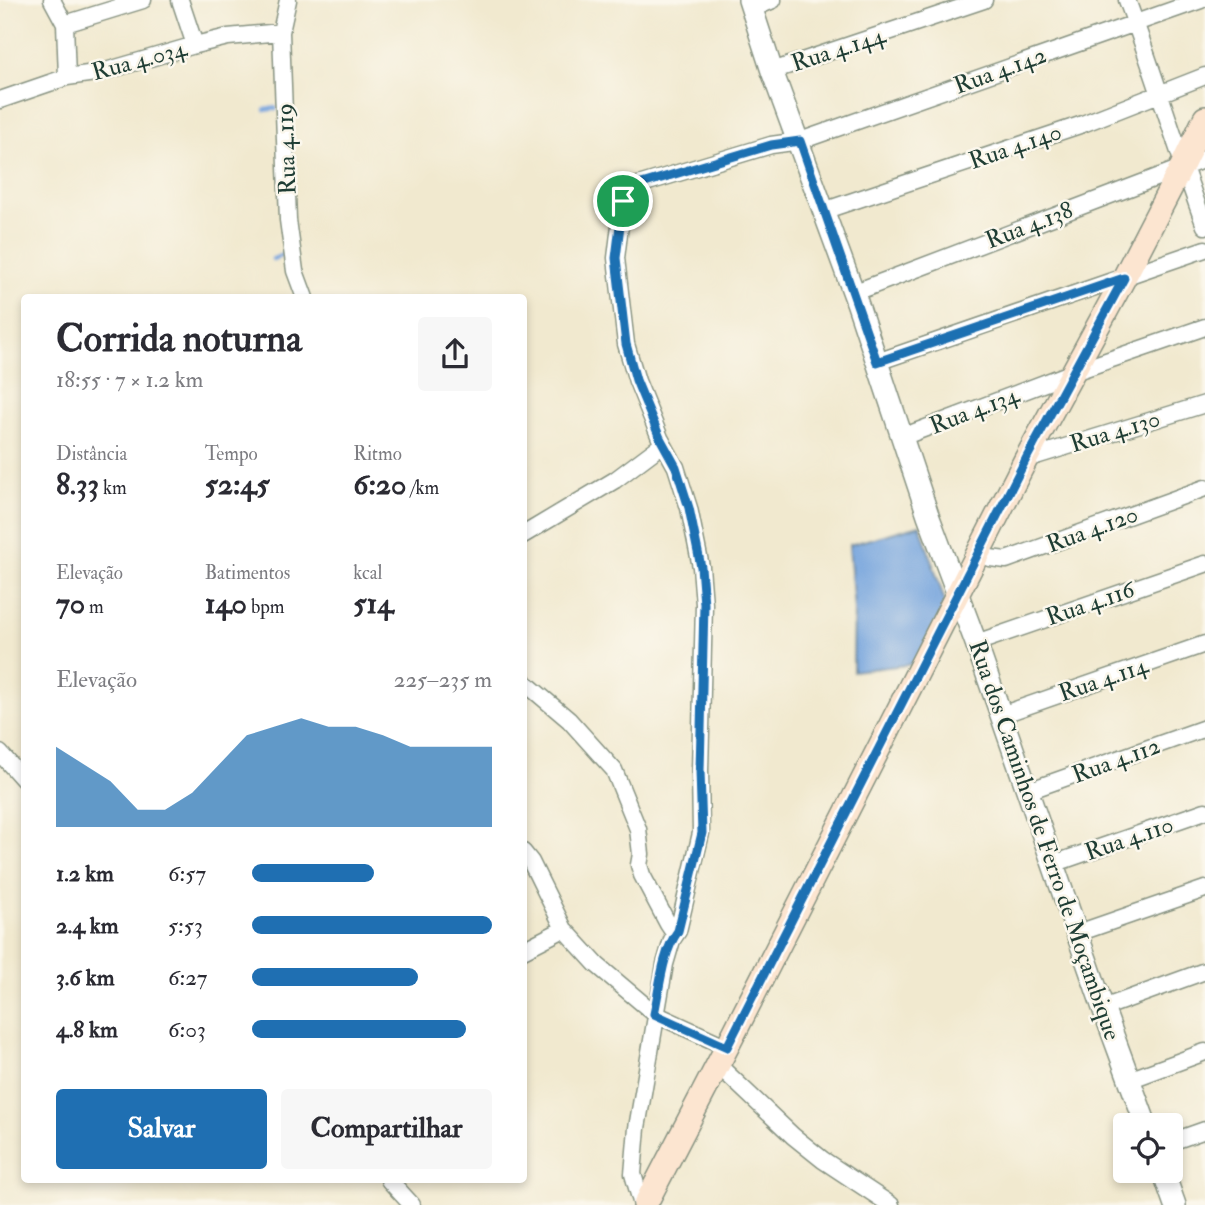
<!DOCTYPE html>
<html lang="pt">
<meta charset="utf-8">
<style>
:root{--surface:#fff;--page:#f7f7f7;--text:#2b2b33;--muted:#7c7c81;--accent:#1f6fb2}
body{margin:0;font-family:"IM FELL Double Pica",serif;background:var(--page);color:var(--text);height:100vh;display:flex;flex-direction:column;font-size:26px;white-space:nowrap}
*{box-sizing:border-box;margin:0}
p{font-size:23px;color:var(--muted)}
.icon{flex:none;width:38px;height:38px;fill:none;stroke:currentColor;stroke-width:2;stroke-linecap:round;stroke-linejoin:round}
.map{position:relative;flex:1;overflow:hidden}
.panel{position:absolute;left:21px;top:294px;width:506px;height:889px;display:flex;flex-direction:column;background:var(--surface);border-radius:7px;box-shadow:0 4px 10px #0003}
.panel>*{flex:none}
.controls{position:absolute;left:1113px;top:1113px;display:grid;gap:14px}
.controls a{display:grid;place-items:center;width:70px;height:70px;border-radius:7px;background:var(--surface);box-shadow:0 4px 10px #0003;font-size:35px}
.pin{position:absolute;display:grid;place-items:center;width:60px;height:60px;color:#fff;margin:-30px;border:4px solid #fff;border-radius:50%;box-shadow:0 2px 7px #0007}
.round{display:grid;place-items:center;flex:none;width:74px;height:74px;border-radius:7px;background:var(--page)}
.summary{display:flex;align-items:center;justify-content:space-between;height:119px;padding:0 35px}
h1{font-size:38px;font-weight:800;line-height:52px}
.metrics{display:grid;grid-template-columns:repeat(3,1fr);gap:10px;height:119px;padding:7px 35px}
.metrics div{display:grid;align-content:center}
.metrics b{font-size:30px;font-weight:800}
.metrics small{font-size:19px;font-weight:400}
.metrics p{font-size:19px}
.chart{height:196px;padding:14px 35px}
.chart p{display:flex;justify-content:space-between}
.chart svg{width:100%;height:126px;margin-top:7px;fill:var(--accent);opacity:.7}
.button{display:flex;gap:14px;margin-top:auto;padding:14px 35px}
.button a{flex:1;height:80px;border-radius:7px;background:var(--accent);color:#fff;font-size:28px;font-weight:800;line-height:80px;text-align:center}
.button a+a{background:var(--page);color:var(--text)}
ul{padding:0 35px;list-style:none;font-size:23px}
li{display:grid;grid-template-columns:112px 84px 1fr;align-items:center;height:52px}
li i{height:18px;border-radius:9px;background:var(--accent)}
.map>svg:first-child{display:block}
.water{fill:#73a3dd;stroke:#497088;stroke-width:2}
.lines{fill:none;stroke-linecap:round;stroke-linejoin:round}
.stream{stroke:#73a3dd;stroke-width:4.5}
.minor-casing{stroke:#889382;stroke-width:19}
.tertiary-casing{stroke:#889382;stroke-width:24}
.secondary-casing{stroke:#889382;stroke-width:26}
.minor{stroke:#fff;stroke-width:16}
.tertiary{stroke:#fff;stroke-width:21}
.secondary{stroke:#fce5d0;stroke-width:23}
.route-casing{stroke:#fff;stroke-width:14}
.route{stroke:#1f6fb2;stroke-width:9}
.labels{text-anchor:middle;stroke-width:5;stroke-linejoin:round;paint-order:stroke}
.street-label{font-size:24px;fill:#1f3d34;stroke:#fbf7ec}
</style>
<div class="map">
<svg width="1205" height="1205" viewBox="0 0 1205 1205">
<rect width="100%" height="100%" fill="#fbf7ec"/>
<filter id="ink" filterUnits="userSpaceOnUse"><feTurbulence type="fractalNoise" baseFrequency=".0143" numOctaves="2"/><feDisplacementMap in="SourceGraphic" scale="14" xChannelSelector="R" yChannelSelector="G"/><feConvolveMatrix kernelMatrix="1 2 1 2 8 2 1 2 1" color-interpolation-filters="sRGB"/></filter>
<filter id="wash" filterUnits="userSpaceOnUse"><feTurbulence type="fractalNoise" baseFrequency=".00686" numOctaves="4" result="noise"/><feDisplacementMap in="SourceGraphic" scale="28" xChannelSelector="R" yChannelSelector="G"/><feGaussianBlur stdDeviation="1.57" result="paint"/><feColorMatrix in="noise" values="0 0 0 0 0 0 0 0 0 0 0 0 0 0 0 0 0 1.4 0 .05"/><feComposite in="paint" operator="in"/></filter>
<g filter="url(#wash)">
<rect width="100%" height="100%" fill="#f1e9cf"/>
<!-- water -->
<path class="water" d="M920,525l26,80 -32,59 -61,7 1,-61 -5,-65z"/>
<g class="lines">
<!-- stream -->
<path class="stream" d="M265,110l11,-2
M273,259l16,-6"/>
</g>
</g>
<g filter="url(#ink)">
<g class="lines">
<!-- minor casing -->
<g class="minor-casing">
<path id="minor" d="M52,0l13,24 2,53
M180,0l15,45
M288,0l-7,32 7,188 7,51 10,27
M1127,0c28,75 50,151 78,226
M752,9l21,-9
M65,24l78,-24
M772,71l212,-71
M0,100l67,-23 35,-5 93,-27 33,-8 53,-5
M823,211l257,-86 125,-49
M853,293l352,-134
M877,362l328,-113
M902,437l169,-64 134,-46
M1026,459l179,-55
M523,535l92,-55 48,-36
M979,551l11,7 16,2 199,-72
M976,643l229,-79
M523,681l46,39 45,50 24,59 3,25 -2,11 3,10 26,49 4,6 6,1
M1001,715l204,-71
M0,753l24,27
M1028,791l177,-63
M523,852l8,10 33,67 33,36 58,49 72,33
M1053,864l152,-53
M1078,933l127,-44
M523,950l41,-21
M1103,1008l102,-37
M718,1065l75,71 30,24 68,45
M1129,1080l76,-28
M1171,1142l34,-12
M389,1180l23,25
M642,1205l-9,-31 4,-46 28,-164 7,-24 6,-9 23,-98 -1,-62 4,-167 -3,-37 -12,-59 -13,-41 -16,-29 -23,-57 -11,-37 -10,-86 7,-57 12,-15 136,-41 29,-4 401,-141"/>
</g>
<!-- tertiary casing -->
<g class="tertiary-casing">
<path id="tertiary" d="M749,0l23,71 85,231 71,213 48,128 127,365 43,117
M1163,1171l12,34"/>
</g>
<!-- secondary casing -->
<g class="secondary-casing">
<path id="secondary" d="M645,1205l82,-158 299,-588 98,-181 58,-112 23,-48"/>
</g>
<!-- minor -->
<use href="#minor" class="minor"/>
<!-- tertiary -->
<use href="#tertiary" class="tertiary"/>
<!-- secondary -->
<use href="#secondary" class="secondary"/>
</g>
</g>
<g class="lines" filter="url(#ink)">
<!-- route casing -->
<g class="route-casing">
<path id="route" d="M800,141l77,221 247,-84 -98,181 -299,588 -73,-33c6,-27 8,-61 24,-83l24,-98 -2,-62 4,-167 -3,-37 -12,-59 -13,-41 -16,-29 -24,-58 -10,-36 -10,-86 7,-57 12,-15 136,-41z"/>
</g>
<!-- route -->
<use href="#route" class="route"/>
</g>
<g class="labels">
<!-- street labels -->
<g class="street-label">
<text transform="translate(838 49) rotate(-18)" y="8">Rua 4.144</text>
<text transform="translate(139 60) rotate(-15)" y="8">Rua 4.034</text>
<text transform="translate(1000 70) rotate(-20)" y="8">Rua 4.142</text>
<text transform="translate(1015 146) rotate(-19)" y="8">Rua 4.140</text>
<text transform="translate(286 149) rotate(-92)" y="8">Rua 4.119</text>
<text transform="translate(1029 225) rotate(-21)" y="8">Rua 4.138</text>
<text transform="translate(974 410) rotate(-21)" y="8">Rua 4.134</text>
<text transform="translate(1115 431) rotate(-17)" y="8">Rua 4.130</text>
<text transform="translate(1092 529) rotate(-20)" y="8">Rua 4.120</text>
<text transform="translate(1090 603) rotate(-19)" y="8">Rua 4.116</text>
<text transform="translate(1103 679) rotate(-19)" y="8">Rua 4.114</text>
<text transform="translate(1116 760) rotate(-20)" y="8">Rua 4.112</text>
<text transform="translate(1129 838) rotate(-19)" y="8">Rua 4.110</text>
<text transform="translate(1045 840) rotate(71)" y="8">Rua dos Caminhos de Ferro de Moçambique</text>
</g>
</g>
</svg>
<div class="controls">
<a><svg class="icon" aria-label="locate" viewBox="0 0 24 24"><circle cx="12" cy="12" r="6"/><path d="M12 2v4M12 18v4M2 12h4M18 12h4"/></svg></a>
</div>
<div class="pin" style="left:623px;top:201px;background:#1e9e55"><svg class="icon" aria-label="arrive" viewBox="0 0 24 24"><path d="M6 21V4h12l-3 4 3 4H6"/></svg></div>
<section class="panel">
<div class="summary"><div><h1>Corrida noturna</h1><p>18:55 · 7 × 1.2 km</p></div><a class="round"><svg class="icon" aria-label="share" viewBox="0 0 24 24"><path d="M12 15V3M7 8l5-5 5 5M5 13v7h14v-7"/></svg></a></div>
<div class="metrics">
<div><p>Distância</p><b>8.33<small> km</small></b></div>
<div><p>Tempo</p><b>52:45</b></div>
<div><p>Ritmo</p><b>6:20<small> /km</small></b></div>
</div>
<div class="metrics">
<div><p>Elevação</p><b>70<small> m</small></b></div>
<div><p>Batimentos</p><b>140<small> bpm</small></b></div>
<div><p>kcal</p><b>514</b></div>
</div>
<div class="chart"><p><span>Elevação</span>225–235 m</p>
<svg viewBox="0 0 160 44" preserveAspectRatio="none"><path d="M0 44V16L10 22L20 28L30 38L40 38L50 32L60 22L70 12L80 9L90 6L100 9L110 9L120 12L130 16L140 16L150 16L160 16V44z"/></svg>
</div>
<ul>
<li><b>1.2 km</b>6:57<i style="width:51%"></i></li>
<li><b>2.4 km</b>5:53<i style="width:100%"></i></li>
<li><b>3.6 km</b>6:27<i style="width:69%"></i></li>
<li><b>4.8 km</b>6:03<i style="width:89%"></i></li>
</ul>
<div class="button"><a>Salvar</a><a>Compartilhar</a></div>
</section>
</div>
